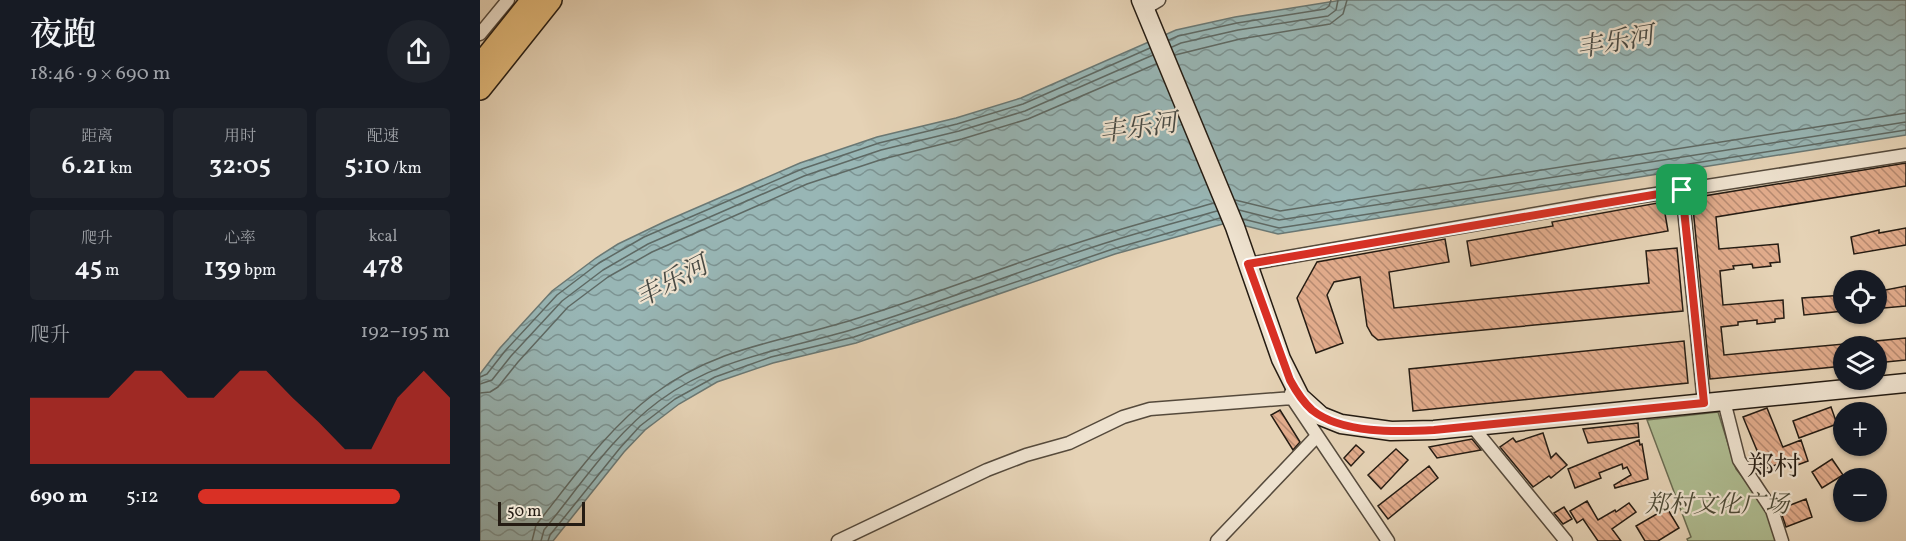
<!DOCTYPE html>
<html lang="zh">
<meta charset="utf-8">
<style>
:root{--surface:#171b24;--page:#20242c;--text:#f1f3f6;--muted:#9ea1a6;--accent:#d93025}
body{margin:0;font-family:Vollkorn,"Noto Serif SC",serif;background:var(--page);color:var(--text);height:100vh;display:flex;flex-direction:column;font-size:22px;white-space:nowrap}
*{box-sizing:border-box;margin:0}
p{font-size:20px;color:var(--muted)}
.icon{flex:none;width:33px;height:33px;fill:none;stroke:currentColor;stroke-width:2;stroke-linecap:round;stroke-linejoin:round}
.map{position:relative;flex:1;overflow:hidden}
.panel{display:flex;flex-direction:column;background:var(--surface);width:480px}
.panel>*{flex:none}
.controls{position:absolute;left:1353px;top:270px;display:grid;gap:12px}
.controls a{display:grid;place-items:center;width:54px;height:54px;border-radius:50%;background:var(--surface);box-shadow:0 2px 4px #0004;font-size:30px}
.scale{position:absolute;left:18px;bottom:15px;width:87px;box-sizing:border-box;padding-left:6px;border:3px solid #251c13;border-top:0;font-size:16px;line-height:21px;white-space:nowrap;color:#251c13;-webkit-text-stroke:4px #eee2cf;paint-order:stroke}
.pin{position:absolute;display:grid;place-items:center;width:51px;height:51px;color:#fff;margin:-26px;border-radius:12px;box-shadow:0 3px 9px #0006}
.round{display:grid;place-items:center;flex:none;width:63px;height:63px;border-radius:32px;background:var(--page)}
.head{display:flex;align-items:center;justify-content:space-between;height:102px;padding:0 30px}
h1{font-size:33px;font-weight:600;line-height:45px}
.figures{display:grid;grid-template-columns:repeat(3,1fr);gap:9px;height:102px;padding:6px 30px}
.figures div{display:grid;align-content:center;border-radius:6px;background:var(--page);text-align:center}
.figures b{font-size:26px;font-weight:600}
.figures small{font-size:16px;font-weight:400}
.figures p{font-size:16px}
.chart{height:168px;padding:12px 30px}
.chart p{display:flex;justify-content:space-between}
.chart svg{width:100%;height:108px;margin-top:6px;fill:var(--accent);opacity:.7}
ul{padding:0 30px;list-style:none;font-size:20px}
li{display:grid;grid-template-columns:96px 72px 1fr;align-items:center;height:45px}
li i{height:15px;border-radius:8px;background:var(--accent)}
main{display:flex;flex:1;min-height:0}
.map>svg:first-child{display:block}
.green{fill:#afbd92;stroke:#6a6c52;stroke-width:1.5}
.water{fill:url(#water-waves);stroke:#6a7874;stroke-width:1.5}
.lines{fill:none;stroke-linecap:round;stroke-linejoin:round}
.shore{stroke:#5e6964;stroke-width:1.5}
.building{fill:url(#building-back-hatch);stroke:#251c13;stroke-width:1.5}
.minor-casing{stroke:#554a3c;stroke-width:15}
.secondary-casing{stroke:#251c13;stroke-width:21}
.trunk-casing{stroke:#251c13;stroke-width:24}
.minor{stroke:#eee2cf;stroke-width:12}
.secondary{stroke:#eee2cf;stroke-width:18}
.trunk{stroke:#e2b97a;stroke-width:21}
.route-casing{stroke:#fff;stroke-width:12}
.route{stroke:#d93025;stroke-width:8}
.labels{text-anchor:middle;stroke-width:4.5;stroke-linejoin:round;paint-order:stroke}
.park-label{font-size:24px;font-style:italic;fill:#4e4c39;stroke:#eee2cf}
.water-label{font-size:26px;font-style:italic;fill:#484a44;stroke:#eee2cf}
.quarter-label{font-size:27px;fill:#251c13;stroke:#eee2cf}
</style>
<main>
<section class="panel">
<div class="head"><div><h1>夜跑</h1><p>18:46 · 9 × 690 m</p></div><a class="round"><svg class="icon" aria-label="share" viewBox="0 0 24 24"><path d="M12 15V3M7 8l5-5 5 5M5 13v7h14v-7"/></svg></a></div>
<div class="figures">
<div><p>距离</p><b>6.21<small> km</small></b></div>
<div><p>用时</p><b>32:05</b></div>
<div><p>配速</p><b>5:10<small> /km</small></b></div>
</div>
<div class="figures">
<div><p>爬升</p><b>45<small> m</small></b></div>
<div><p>心率</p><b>139<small> bpm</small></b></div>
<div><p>kcal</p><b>478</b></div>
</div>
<div class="chart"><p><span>爬升</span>192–195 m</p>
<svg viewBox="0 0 160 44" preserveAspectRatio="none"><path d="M0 44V17L10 17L20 17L30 17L40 6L50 6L60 17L70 17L80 6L90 6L100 17L110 27L120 38L130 38L140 17L150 6L160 17V44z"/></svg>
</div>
<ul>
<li><b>690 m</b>5:12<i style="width:80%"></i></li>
</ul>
</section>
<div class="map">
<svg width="1426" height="541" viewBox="0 0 1426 541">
<defs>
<pattern id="water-waves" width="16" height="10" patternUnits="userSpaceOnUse" patternTransform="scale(1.5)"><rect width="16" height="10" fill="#98b6b5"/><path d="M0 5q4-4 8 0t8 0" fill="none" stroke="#7c9392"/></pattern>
<pattern id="building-back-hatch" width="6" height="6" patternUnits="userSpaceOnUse" patternTransform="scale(1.5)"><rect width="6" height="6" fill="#e1ab8b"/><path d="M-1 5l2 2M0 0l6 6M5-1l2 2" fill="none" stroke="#b68a70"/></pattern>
</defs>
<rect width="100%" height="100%" fill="#e5d2b5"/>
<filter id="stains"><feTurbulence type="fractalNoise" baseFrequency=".00333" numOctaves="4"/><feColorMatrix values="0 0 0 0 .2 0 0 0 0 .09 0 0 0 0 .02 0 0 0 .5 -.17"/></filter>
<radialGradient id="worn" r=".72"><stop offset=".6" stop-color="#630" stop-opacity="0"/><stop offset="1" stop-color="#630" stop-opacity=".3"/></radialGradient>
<!-- green -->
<path class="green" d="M1238,412l18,57 27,34 13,38h-88l-1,-2 4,-2 -44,-117z"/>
<!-- water -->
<path class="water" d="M862,0h564v135l-628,99 -48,-12 -115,32 -259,89 -83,20 -56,19 -38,22 -34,26 -21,22 -71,89h-73v-167l20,-26 52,-57 44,-33 22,-14 48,-23 134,-58 77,-26 79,-19 65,-20 155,-68 59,-13z"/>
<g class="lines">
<!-- shore -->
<path class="shore" d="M689,40l9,-4 59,-13 88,-14 4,-3 2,-6
M692,47l9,-4 57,-13 90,-14 8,-6 2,-10
M695,55l65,-16 90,-15 13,-10 4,-14
M755,200l45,11 626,-98
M759,210l40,10 627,-98
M763,219l36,9 627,-98
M0,377l7,-3 18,-23 52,-56 42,-32 45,-26 158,-68 77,-26 78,-19 66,-20 127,-56
M0,384l12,-4 19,-24 51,-55 41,-31 45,-26 156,-68 77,-26 78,-19 66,-20 128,-56
M0,393l10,-1 8,-5 20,-25 50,-55 40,-30 44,-25 155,-68 76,-25 79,-20 66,-20 128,-55
M52,541l4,-16c36,-45 71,-96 118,-131 63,-47 126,-52 198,-74 86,-26 170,-61 257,-87 35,-11 70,-20 105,-30
M61,541l3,-11c36,-44 69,-95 115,-129 59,-44 126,-51 195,-72 87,-26 171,-61 258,-88 35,-11 70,-20 105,-30
M68,541l2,-6 70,-87 20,-22 35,-27 40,-22 56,-20 83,-20 259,-88 107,-31"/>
</g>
<!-- building -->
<path class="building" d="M1426,163v23l-190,31 3,32 59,-5 2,18 -10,1 1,3 -18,2 -1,-4 -19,2 1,3 -14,2 3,34 60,-5 1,18 -9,1v3l-18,2v-4l-19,2v3l-17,2 3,28 120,-11v22l-134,13 -18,-181z
M1183,202l5,29 -197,35 -4,-25 86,-15 -1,-4z
M1426,228v17l-52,9 -3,-17 28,-7v3z
M965,239l4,23 -60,10 5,36 255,-25 -3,-32 31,-3 6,63 -305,29 -6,-5 -5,-9 -7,-49 -26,5 -7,13 16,48 -27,10 -19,-55 20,-36z
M1426,286v20l-22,2v-4h-3l-1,-13z
M1364,295v16l-40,4 -2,-17z
M1426,338v22l-30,3v-22z
M1204,341l4,42 -275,28 -4,-42z
M1351,407l6,17 -38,14 -6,-17z
M1287,408l15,37 1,2 18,-7 7,21 -16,6 -2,-7 -29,10 -5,-16 2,-1 -15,-36z
M800,410l20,32 -7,8 -22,-35z
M1158,423l1,14 -51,6 -5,-14z
M1063,433l8,25 5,-5 11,12 -16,13 -2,-2 -16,11 -33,-40 13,-9 3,4z
M992,439l9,11 -44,8 -8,-11z
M1159,440l1,5 2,-1 6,35 -33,9 -1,-3 17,-10 -4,-8 -4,2 -1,-5 -23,9 2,5 -26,10 -7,-19z
M876,445l8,7 -13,14 -7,-8z
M916,449l12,11 -27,29 -13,-14z
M1352,459l11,16 -21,13 -10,-16z
M949,466l9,12 -50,41 -10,-13z
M1326,499l6,18 -26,10 -6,-18z
M1107,501l11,19 17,-10 1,2 13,-9 7,9 -24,17 9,12h-23l-15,-22 -6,4 -7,-12z
M1084,507l8,12 -9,5 -9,-11z
M1187,508l12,20 -21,13h-13l-9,-15z"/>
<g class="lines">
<!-- minor casing -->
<g class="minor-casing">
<path id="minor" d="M664,9l15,-9
M0,34l28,-34
M1202,190l22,213
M768,264l350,-61 308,-48
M811,393l1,5 96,143
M1244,401l15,59 33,50 10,31
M992,426l94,115
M358,541l149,-71 39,-15 43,-12 54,-26 27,-8 142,-11
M737,541l100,-105"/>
</g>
<!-- secondary casing -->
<g class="secondary-casing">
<path id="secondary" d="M661,0l94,227 46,132 19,38 21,19 20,8 50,7 43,-1 472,-47"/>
</g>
<!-- trunk casing -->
<g class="trunk-casing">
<path id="trunk" d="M0,65l52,-65
M0,89l71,-89"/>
</g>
<!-- minor -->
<use href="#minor" class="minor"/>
<!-- secondary -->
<use href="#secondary" class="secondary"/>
<!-- trunk -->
<use href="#trunk" class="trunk"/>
</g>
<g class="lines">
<!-- route casing -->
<g class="route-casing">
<path id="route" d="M1202,190l22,213 -270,27c-37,2 -92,4 -122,-20 -10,-9 -16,-19 -22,-30l-42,-116z"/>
</g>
<!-- route -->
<use href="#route" class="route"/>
</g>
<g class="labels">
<!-- park labels -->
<g class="park-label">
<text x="1237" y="512">郑村文化广场</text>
</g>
<!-- water labels -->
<g class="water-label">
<text transform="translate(1135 41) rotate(-10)" y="9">丰乐河</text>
<text transform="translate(658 127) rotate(-8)" y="9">丰乐河</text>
<text transform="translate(191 281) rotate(-28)" y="9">丰乐河</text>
</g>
<!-- quarter labels -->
<g class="quarter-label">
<text x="1294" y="475">郑村</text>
</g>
</g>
<rect width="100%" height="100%" filter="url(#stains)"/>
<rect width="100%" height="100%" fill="url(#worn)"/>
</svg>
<div class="controls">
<a><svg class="icon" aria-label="locate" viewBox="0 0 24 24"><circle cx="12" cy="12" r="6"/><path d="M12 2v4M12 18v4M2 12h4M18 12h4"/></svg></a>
<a><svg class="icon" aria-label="layers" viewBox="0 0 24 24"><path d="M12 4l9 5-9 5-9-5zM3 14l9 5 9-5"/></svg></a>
<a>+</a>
<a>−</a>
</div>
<div class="scale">50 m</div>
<div class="pin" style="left:1202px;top:190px;background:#1e9e55"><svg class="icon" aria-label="arrive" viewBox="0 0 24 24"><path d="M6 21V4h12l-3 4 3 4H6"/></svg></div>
</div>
</main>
